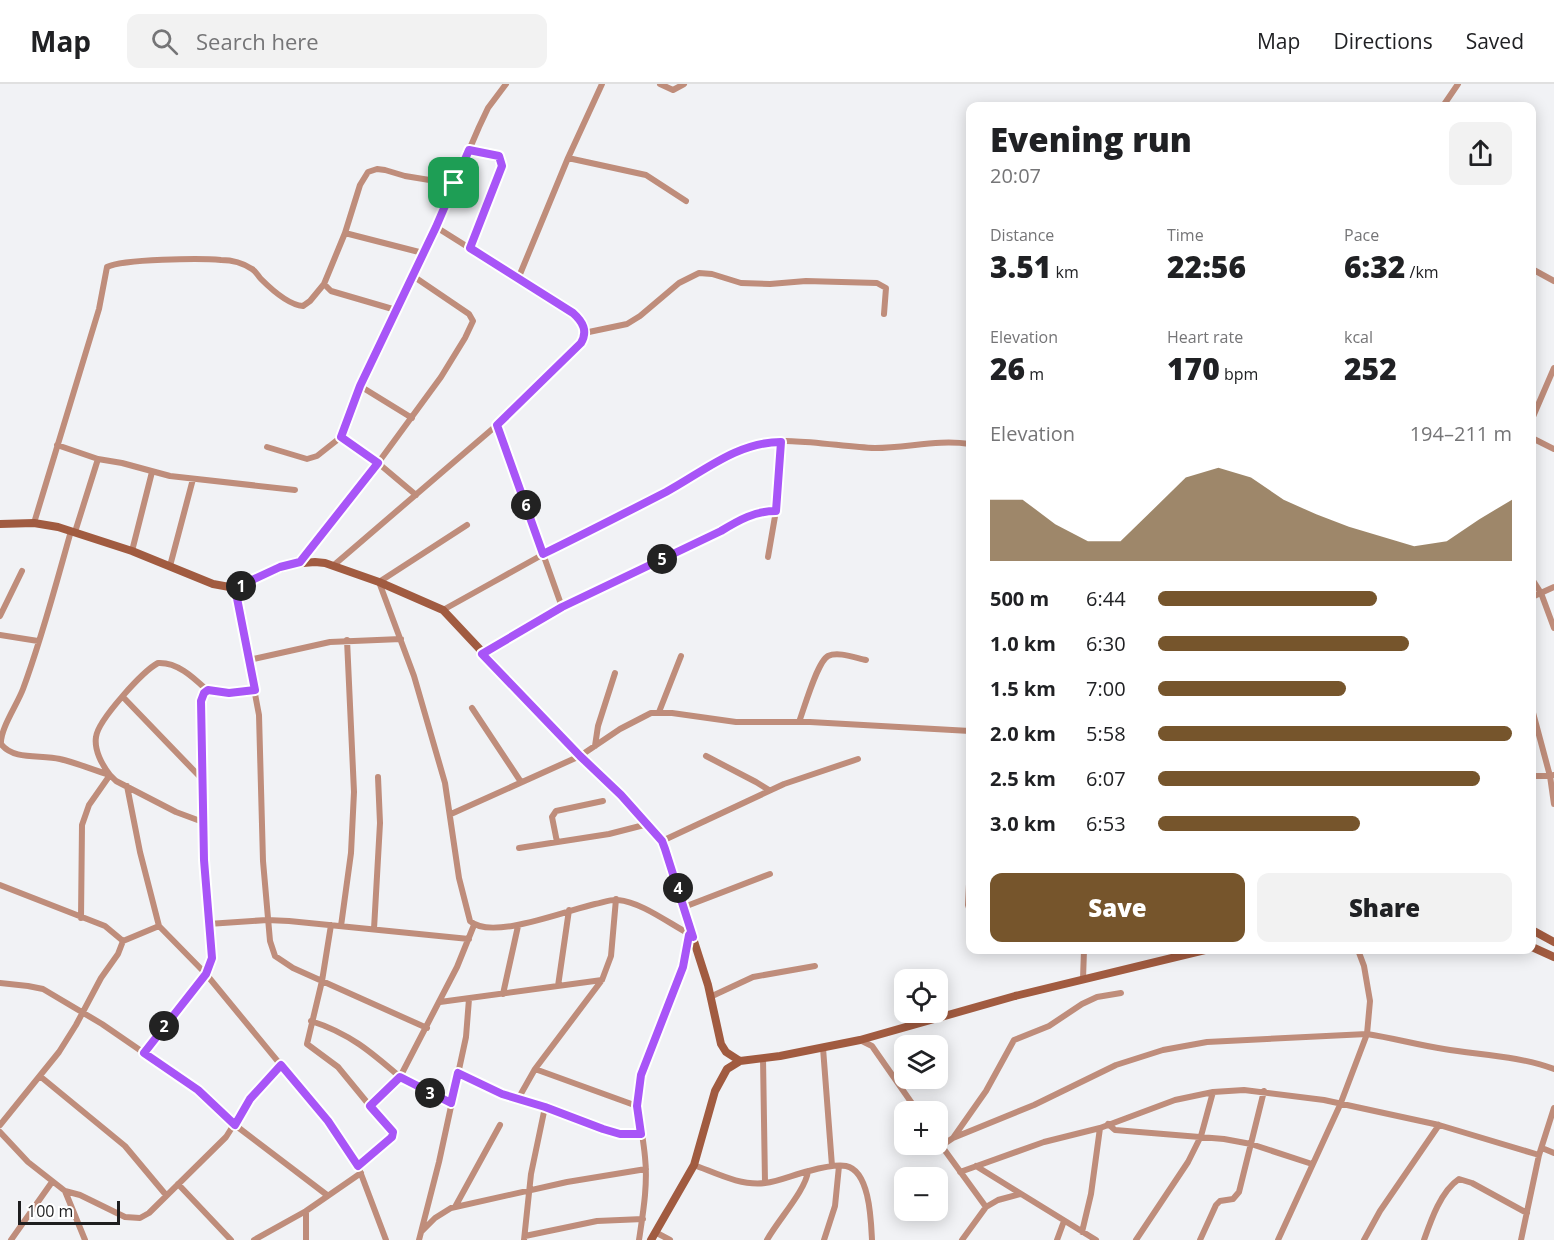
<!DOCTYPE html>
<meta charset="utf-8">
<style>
:root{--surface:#fff;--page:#f2f2f2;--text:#202124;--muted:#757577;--line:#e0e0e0;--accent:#76552c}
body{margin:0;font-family:"Open Sans",sans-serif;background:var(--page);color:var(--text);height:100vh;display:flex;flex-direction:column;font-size:22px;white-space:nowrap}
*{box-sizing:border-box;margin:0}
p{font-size:20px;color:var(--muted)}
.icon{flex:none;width:33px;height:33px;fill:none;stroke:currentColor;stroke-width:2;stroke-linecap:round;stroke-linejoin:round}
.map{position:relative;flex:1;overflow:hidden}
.drawer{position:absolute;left:966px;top:18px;width:570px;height:852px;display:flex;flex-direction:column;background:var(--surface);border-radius:12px;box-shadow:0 3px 15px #0003}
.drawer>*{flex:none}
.fabs{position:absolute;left:894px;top:885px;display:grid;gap:12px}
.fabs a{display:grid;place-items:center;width:54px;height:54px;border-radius:12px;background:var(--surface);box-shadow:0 3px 15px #0003;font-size:30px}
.scale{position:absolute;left:18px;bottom:15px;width:102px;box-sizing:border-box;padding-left:6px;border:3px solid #1e1e1f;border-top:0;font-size:16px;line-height:21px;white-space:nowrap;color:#1e1e1f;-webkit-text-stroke:4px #fff;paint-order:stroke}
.pin{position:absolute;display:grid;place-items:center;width:51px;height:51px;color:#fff;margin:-26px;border-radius:12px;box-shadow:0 3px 9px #0006}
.km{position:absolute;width:30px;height:30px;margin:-15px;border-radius:50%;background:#222;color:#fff;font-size:16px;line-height:30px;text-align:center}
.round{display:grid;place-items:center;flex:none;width:63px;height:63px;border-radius:12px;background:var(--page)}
.summary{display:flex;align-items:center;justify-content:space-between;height:102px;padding:0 24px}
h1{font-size:33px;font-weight:800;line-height:45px}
.stats{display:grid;grid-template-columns:repeat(3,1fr);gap:9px;height:102px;padding:6px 24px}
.stats div{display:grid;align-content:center}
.stats b{font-size:30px;font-weight:800}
.stats small{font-size:16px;font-weight:400}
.stats p{font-size:16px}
.chart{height:168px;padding:12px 24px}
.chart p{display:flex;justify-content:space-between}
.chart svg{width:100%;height:108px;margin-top:6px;fill:var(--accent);opacity:.7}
.action{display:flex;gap:12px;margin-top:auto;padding:12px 24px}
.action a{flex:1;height:69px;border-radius:12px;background:var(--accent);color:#fff;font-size:24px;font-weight:800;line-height:69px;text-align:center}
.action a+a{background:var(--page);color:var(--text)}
ul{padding:0 24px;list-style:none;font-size:20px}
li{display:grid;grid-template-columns:96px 72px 1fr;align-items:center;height:45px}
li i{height:15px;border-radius:8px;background:var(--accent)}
header{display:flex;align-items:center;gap:36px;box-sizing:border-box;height:84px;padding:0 30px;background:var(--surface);border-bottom:2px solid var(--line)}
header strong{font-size:28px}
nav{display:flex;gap:33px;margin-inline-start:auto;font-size:21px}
.search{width:420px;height:54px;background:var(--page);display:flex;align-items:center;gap:15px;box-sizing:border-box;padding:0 21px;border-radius:12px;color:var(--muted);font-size:22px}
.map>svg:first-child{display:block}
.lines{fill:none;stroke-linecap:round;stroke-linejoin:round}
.street{stroke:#bf8d7b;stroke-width:6}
.secondary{stroke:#a15b40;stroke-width:8}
.route-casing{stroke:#fff;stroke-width:12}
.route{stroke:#a855f7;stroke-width:8}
</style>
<header>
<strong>Map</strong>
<div class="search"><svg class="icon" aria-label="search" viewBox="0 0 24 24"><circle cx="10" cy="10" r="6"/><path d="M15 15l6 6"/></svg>Search here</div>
<nav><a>Map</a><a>Directions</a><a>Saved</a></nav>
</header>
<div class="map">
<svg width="1554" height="1156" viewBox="0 0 1554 1156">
<rect width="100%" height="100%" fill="#f1f2f5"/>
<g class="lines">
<!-- street -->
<path class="street" d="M660,0l13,6 11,-6
M1443,22l15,-22
M469,66l30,6 3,10 -32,82
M568,74l78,17 40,26
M345,149l78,20
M1532,185l22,12
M413,192l56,38 4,7 -8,17 -24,39 -63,86 38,32
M518,195l50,-121 34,-74
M324,200l7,7 65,19
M584,249l43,-9 13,-8 39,-33 20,-10 13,1 29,9 29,1 36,-3 71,2 9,5 -2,26
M360,302l52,32
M1532,335l22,-51
M497,341l65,182
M1532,354l22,11
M57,361l41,14 24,4 48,13 125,14
M267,363l40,12 10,-3 24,-19 19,-51 76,-159 43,-100 9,-19 18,-24
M34,439l65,-214 8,-42c16,-8 94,-9 114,-7 11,0 22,3 31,9 4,2 6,7 9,10 10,10 28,26 42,27l7,-5 14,-17 21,-51 15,-48 8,-13 9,-3 8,1 20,6 49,8
M467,441l-88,57 35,94 31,107 14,95 11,43c21,20 98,-11 125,-17 7,-1 16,-5 23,-4 24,2 53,25 75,36
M71,447c-15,53 -29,107 -48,158 -6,16 -23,40 -22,55 13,17 41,10 59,15 17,4 33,11 50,16l6,6 60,31 27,10
M75,448l23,-73
M132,467l20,-79
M768,473l10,-58 3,-57
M300,478l78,-99 -37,-26
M334,481l163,-140 84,-82c7,-12 2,-21 -8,-30l-137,-86
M170,482l23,-87
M1532,495l9,14 13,35
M235,504l24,127 4,146 7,80 5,15 18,12 134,60
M1532,513l22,-10
M443,526c33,-18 66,-37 99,-55 41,-22 82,-41 123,-62 27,-15 59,-40 87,-48 35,-10 86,2 123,3 33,0 62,-9 95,-4
M0,532l22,-45
M0,551l38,6
M482,570l80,-47 159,-76c18,-10 34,-20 55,-20
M249,576l81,-18 71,-3
M123,613l79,82
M472,624l49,74
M1532,625l18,67h-18
M659,628l22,-56
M799,638c5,-13 18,-60 29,-66 10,-5 28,2 38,4
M595,662l3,-20 17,-53
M706,672l50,26 13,8
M1554,691l-4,1 4,28
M127,702l13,66 19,74 47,48 134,163 18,29 28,74
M451,730l129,-58 40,-27 31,-16h21l64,9h74l160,9
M662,757l122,-57 74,-25
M557,758l-5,-25 4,-6 47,-10
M519,764l90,-14 39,-10
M970,780l-2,41 2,6
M0,801l105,41 18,15 36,-15
M684,823l86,-33
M81,834l1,-93 7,-20 21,-30c-8,-10 -16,-25 -14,-38 2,-17 47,-66 62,-74 20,-1 36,15 50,28
M208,840l59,-4 22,1 180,18
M331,841l-9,56 -15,63 31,23 55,67 -4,6 -31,26
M341,842l10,-73 3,-61 -7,-152
M374,845l6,-106 -2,-46
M1083,895l1,-29
M0,899l28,3 15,3 59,35 96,66 37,35 92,70
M558,902l11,-76
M503,910l15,-68
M710,913l43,-20 62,-11
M440,918l162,-22
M311,937c38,12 60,31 89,56l-29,29
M860,956l12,6 46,66
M823,964l9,118
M144,969l62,-79 6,-16 -8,-99 -2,-161 4,-6 5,-2 18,3 26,-2
M763,974l2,125
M535,985l102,37
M458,989l44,21 43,13 58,22 17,5h21
M41,993l84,69 41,49
M518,1015l17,-30 67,-89 9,-24 5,-57
M451,1019l-51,-26 57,-110 17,-42
M1108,1040l7,6 109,9 27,5 61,20
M0,1041l59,-73 17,-27 25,-47 17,-24 5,-13
M0,1048l28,30 37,29 15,4 45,22 15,1 9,-5 77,-76 24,-38 31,-34
M953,1054l33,-47 28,-51 35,-14 33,-22 15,-7 24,-4
M938,1057l48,66 -24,33
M941,1062l12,-8 81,-33 82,-40 47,-15 44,-8 160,-8c26,4 51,11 77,15 37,6 75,7 110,20
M1542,1064l12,5
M694,1081c22,8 46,21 71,18 15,-2 30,-9 44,-12 11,-3 26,-7 37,-5 24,5 25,55 26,74
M976,1082l120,74
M960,1088l84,-30 56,-14 75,-28 38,-8 31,-2 80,10 115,25 100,30
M178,1100l53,56
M65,1107l20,49
M455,1123l45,-82
M986,1123l12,-7 22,-6
M422,1147l13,-13 16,-10 116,-26 79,-13
M655,1148l15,8
M1082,1148l9,-38 9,-66
M525,1152l72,-15 46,-2
M11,1156l41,-58
M254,1156l52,-29
M306,1156v-29l55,-38
M419,1156l20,-78 27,-125 3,-38
M524,1156l7,-66 14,-67
M639,1156c4,-27 9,-55 6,-83 -3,-32 -10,-48 -4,-82l42,-108 6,-32
M767,1156c11,-20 39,-50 41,-69
M824,1156l11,-34 4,-40
M1057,1156l7,-19
M1136,1156l52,-78 13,-26 12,-44
M1200,1156l16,-35 4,-4 13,-2 6,-7 25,-101
M1278,1156l62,-135 27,-71 3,-33 -6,-35 -6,-16
M1364,1156l16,-29 59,-86
M1424,1156c7,-20 17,-49 35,-61l13,4 55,30
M1521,1156l18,-85 15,-47"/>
<!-- secondary -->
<path class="secondary" d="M0,440l34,-1 24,4 74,24 81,33 22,4 56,-24 24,-2 10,1 54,19 64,28 137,146 41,39 41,46 46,144 13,59 5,8 14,9 40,-5 80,-16 155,-44 190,-46
M1532,846l22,12
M1532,863l22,10
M651,1156l43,-75 21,-74 12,-22 13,-8"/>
</g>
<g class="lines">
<!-- route casing -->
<g class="route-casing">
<path id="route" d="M469,66l30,6 3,10 -32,82 103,65c10,9 15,18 8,30l-84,82 46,129c41,-20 82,-41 123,-62 37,-20 71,-50 115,-50l-5,69c-21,0 -37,9 -55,20l-159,76 -80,47 98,102 41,39 41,46 3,8 28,88 -4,-2 -6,32 -42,108 -4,31 4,28h-21l-17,-5 -58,-22 -43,-13 -44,-21 -7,30 -51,-26 -30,29 23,26 -1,5 -34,29 -30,-45 -47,-56 -31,34 -15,26 -37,-35 -54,-37 62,-79 6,-16 -8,-98 -3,-159 3,-8 4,-3 21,3 26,-3 -20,-102 45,-21 20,-5 78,-99 -37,-26 19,-51 76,-159z"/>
</g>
<!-- route -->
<use href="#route" class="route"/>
</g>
</svg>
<div class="fabs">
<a><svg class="icon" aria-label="locate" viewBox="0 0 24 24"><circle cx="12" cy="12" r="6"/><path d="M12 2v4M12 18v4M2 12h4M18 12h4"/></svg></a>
<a><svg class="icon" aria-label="layers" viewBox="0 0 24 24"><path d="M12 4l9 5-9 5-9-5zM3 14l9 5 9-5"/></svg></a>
<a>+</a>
<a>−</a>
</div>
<div class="scale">100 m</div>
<div class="pin" style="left:454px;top:99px;background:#1e9e55"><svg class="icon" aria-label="arrive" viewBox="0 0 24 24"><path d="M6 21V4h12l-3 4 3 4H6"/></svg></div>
<b class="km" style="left:241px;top:502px">1</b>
<b class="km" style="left:164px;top:942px">2</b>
<b class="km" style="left:430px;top:1009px">3</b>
<b class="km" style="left:678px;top:804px">4</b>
<b class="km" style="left:662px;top:475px">5</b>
<b class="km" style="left:526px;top:421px">6</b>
<section class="drawer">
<div class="summary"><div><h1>Evening run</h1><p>20:07</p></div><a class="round"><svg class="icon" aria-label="share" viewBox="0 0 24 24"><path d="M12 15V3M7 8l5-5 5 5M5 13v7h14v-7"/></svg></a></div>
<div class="stats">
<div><p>Distance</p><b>3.51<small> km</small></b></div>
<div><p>Time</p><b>22:56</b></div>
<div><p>Pace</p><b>6:32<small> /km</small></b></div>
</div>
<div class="stats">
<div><p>Elevation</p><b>26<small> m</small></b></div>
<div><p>Heart rate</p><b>170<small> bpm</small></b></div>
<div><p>kcal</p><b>252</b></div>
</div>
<div class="chart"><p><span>Elevation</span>194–211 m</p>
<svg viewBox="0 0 160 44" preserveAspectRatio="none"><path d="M0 44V19L10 19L20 29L30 36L40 36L50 23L60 10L70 6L80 10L90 19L100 25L110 30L120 34L130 38L140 36L150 27L160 19V44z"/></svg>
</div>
<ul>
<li><b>500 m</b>6:44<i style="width:62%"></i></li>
<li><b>1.0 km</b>6:30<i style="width:71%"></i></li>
<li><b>1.5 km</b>7:00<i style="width:53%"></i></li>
<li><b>2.0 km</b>5:58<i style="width:100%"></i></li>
<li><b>2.5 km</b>6:07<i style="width:91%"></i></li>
<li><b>3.0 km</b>6:53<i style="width:57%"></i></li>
</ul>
<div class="action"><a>Save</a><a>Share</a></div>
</section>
</div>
